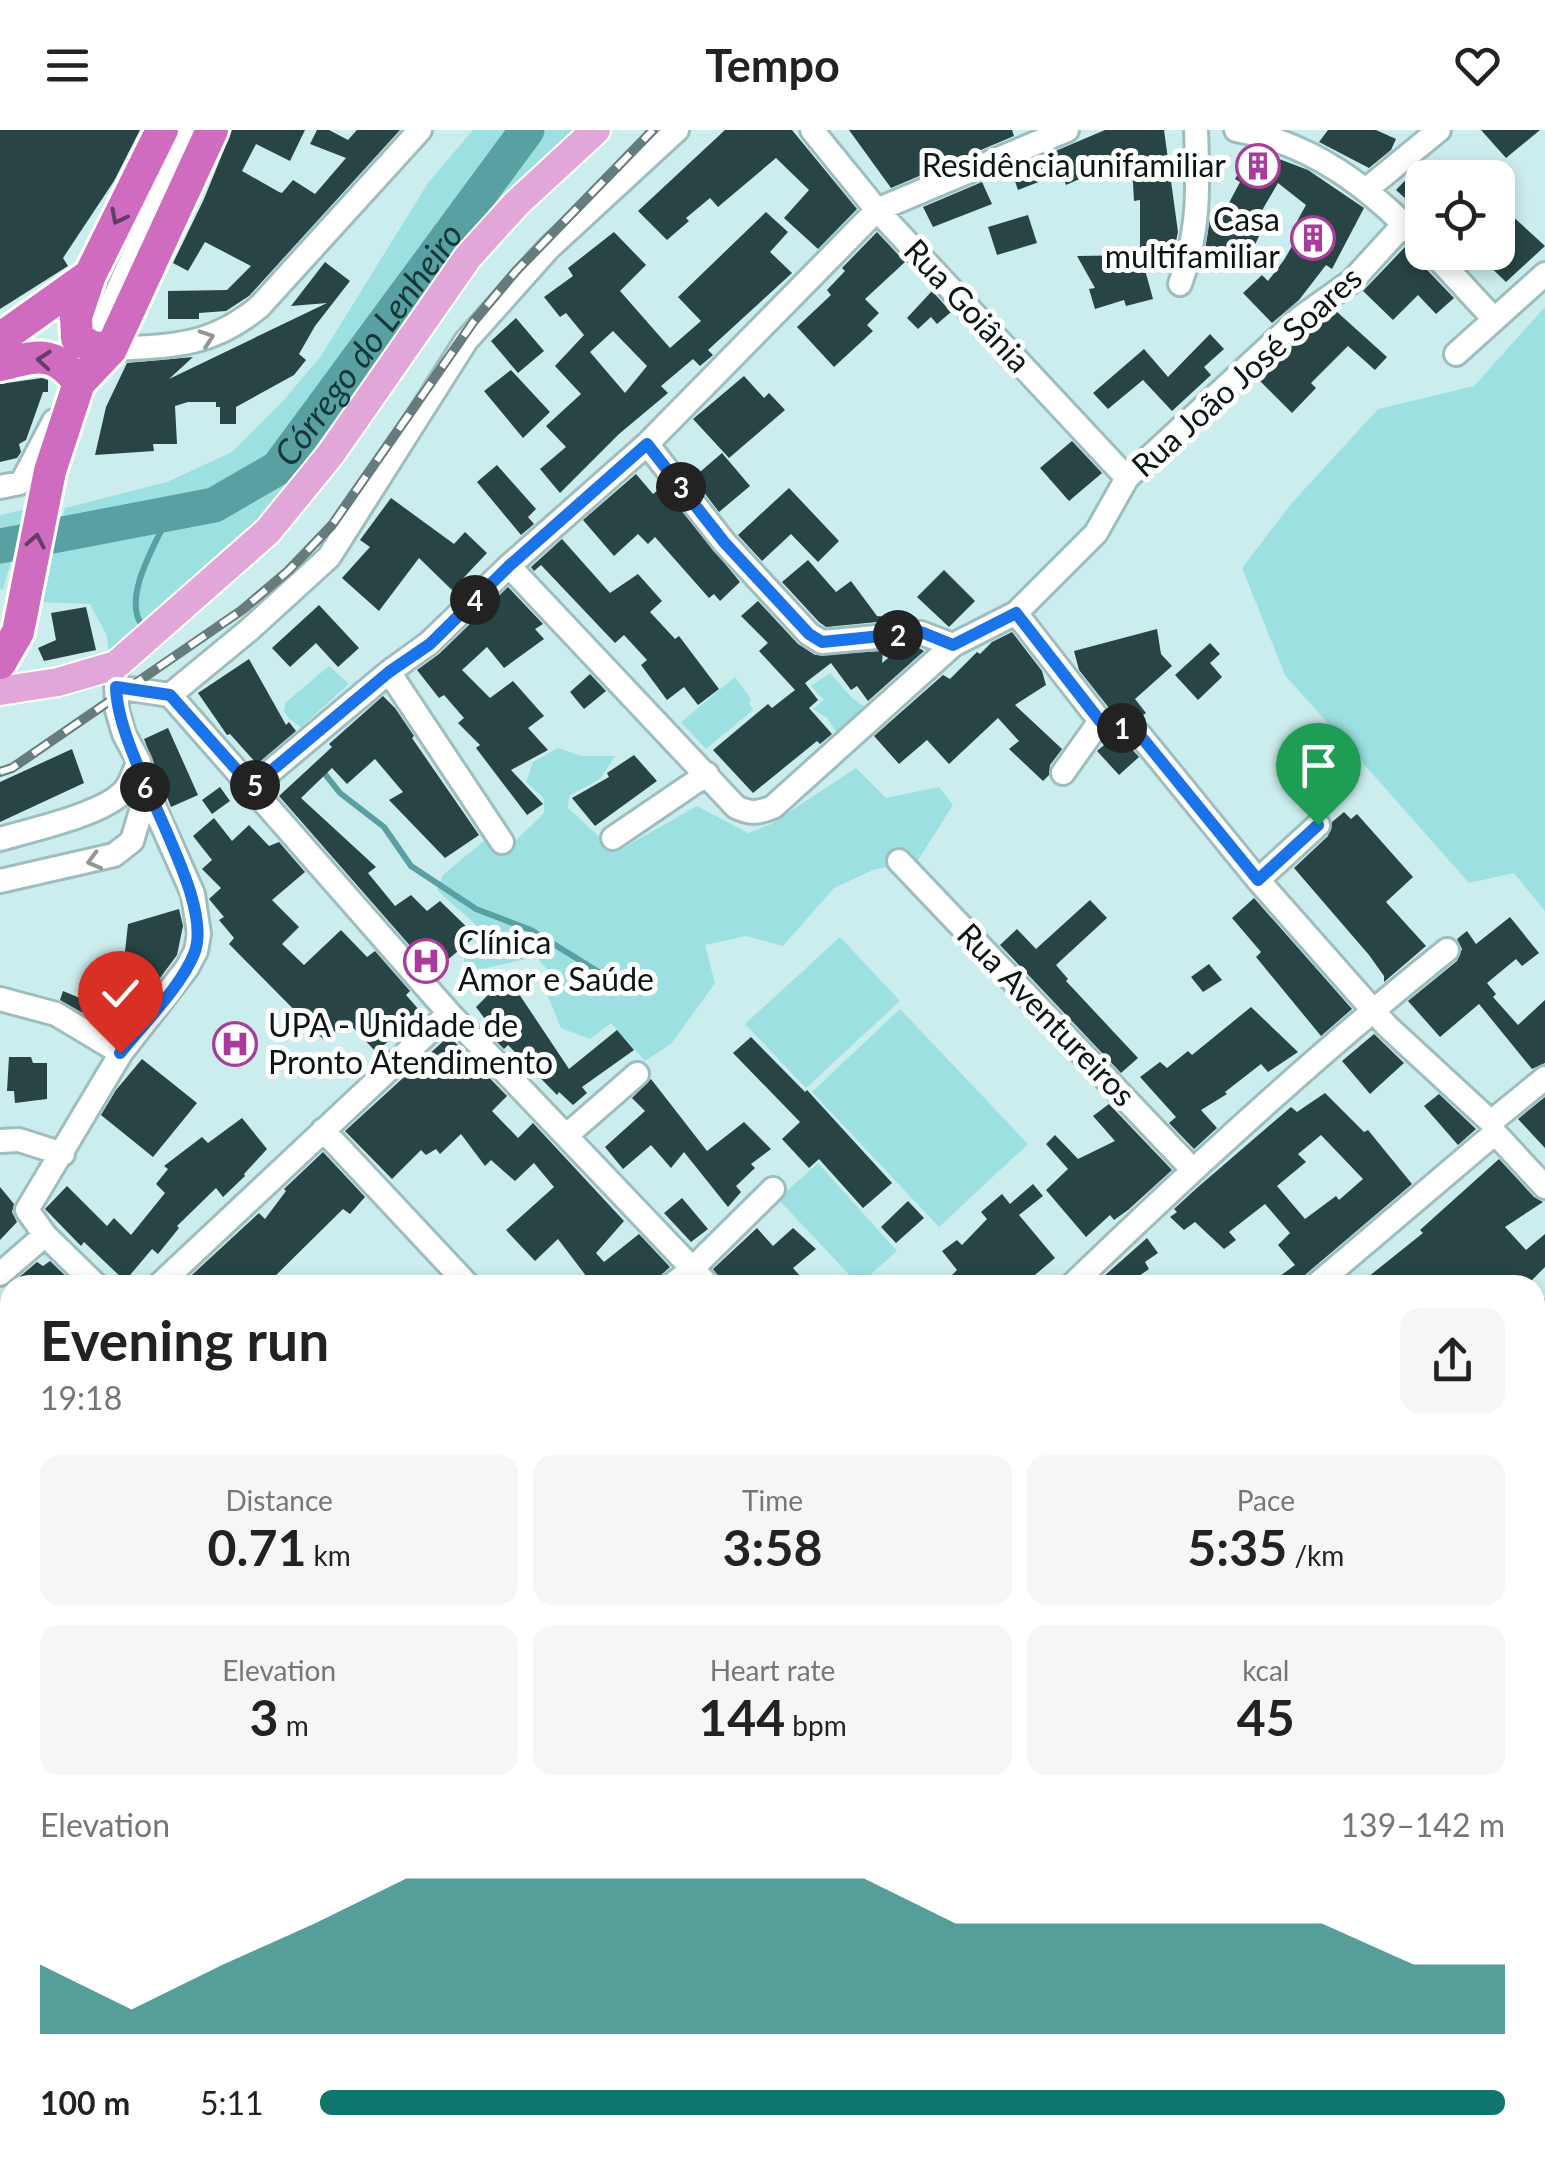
<!DOCTYPE html>
<meta charset="utf-8">
<style>
:root{--surface:#fff;--page:#f6f6f6;--text:#222;--muted:#767676;--accent:#0f766e}
body{margin:0;font-family:Lato,sans-serif;background:var(--page);color:var(--text);height:100vh;display:flex;flex-direction:column;font-size:38px;white-space:nowrap}
*{box-sizing:border-box;margin:0}
p{font-size:32px;color:var(--muted)}
.icon{flex:none;width:55px;height:55px;fill:none;stroke:currentColor;stroke-width:2;stroke-linecap:round;stroke-linejoin:round}
.map{position:relative;flex:1;overflow:hidden}
.drawer{position:absolute;left:0px;top:1145px;width:1545px;height:888px;display:flex;flex-direction:column;background:var(--surface);border-radius:30px 30px 0 0;box-shadow:0 5px 15px #0003}
.drawer>*{flex:none}
.buttons{position:absolute;left:1405px;top:30px;display:grid;gap:20px}
.buttons a{display:grid;place-items:center;width:110px;height:110px;border-radius:20px;background:var(--surface);box-shadow:0 5px 15px #0003;font-size:50px}
.pin{position:absolute;display:grid;place-items:center;width:85px;height:85px;color:#fff;margin:-102px -42px;border-radius:50% 50% 50% 0;rotate:-45deg;box-shadow:0 0 10px #0007}
.pin .icon{rotate:45deg}
.km{position:absolute;width:50px;height:50px;margin:-25px;border-radius:50%;background:#222;color:#fff;font-size:28px;line-height:50px;text-align:center}
.round{display:grid;place-items:center;flex:none;width:105px;height:105px;border-radius:20px;background:var(--page)}
.headline{display:flex;align-items:center;justify-content:space-between;height:170px;padding:0 40px}
h1{font-size:55px;font-weight:700;line-height:75px}
.stats{display:grid;grid-template-columns:repeat(3,1fr);gap:15px;height:170px;padding:10px 40px}
.stats div{display:grid;align-content:center;border-radius:20px;background:var(--page);text-align:center}
.stats b{font-size:50px;font-weight:700}
.stats small{font-size:28px;font-weight:400}
.stats p{font-size:28px}
.chart{height:280px;padding:20px 40px}
.chart p{display:flex;justify-content:space-between}
.chart svg{width:100%;height:180px;margin-top:10px;fill:var(--accent);opacity:.7}
ul{padding:0 40px;list-style:none;font-size:32px}
li{display:grid;grid-template-columns:160px 120px 1fr;align-items:center;height:75px}
li i{height:25px;border-radius:12px;background:var(--accent)}
header{display:flex;justify-content:space-between;align-items:center;height:130px;padding:0 40px;background:var(--surface);font-size:45px;font-weight:700}
.map>svg:first-child{display:block}
.green{fill:#9de0e1}
.lines{fill:none;stroke-linecap:round;stroke-linejoin:round}
.stream{stroke:#58a0a2;stroke-width:6}
.river{stroke:#58a0a2;stroke-width:35}
.building{fill:#284445;fill-rule:evenodd}
.minor-casing{stroke:#9ebdbe;stroke-width:28}
.major-casing{stroke:#fff;stroke-width:32}
.highway-casing{stroke:#fff;stroke-width:38}
.minor{stroke:#fff;stroke-width:22}
.major{stroke:#e2a7d9;stroke-width:28}
.highway{stroke:#cf6cbf;stroke-width:32}
.rail-casing{stroke:#667c7c;stroke-width:10}
.rail{stroke:#fff;stroke-width:6;stroke-dasharray:19;stroke-linecap:butt}
.oneway{stroke:#633d62}
.oneway2{stroke:#919696}
.route-casing{stroke:#fff;stroke-width:20}
.route{stroke:#1a73e8;stroke-width:12}
.labels{text-anchor:middle;stroke-width:10;stroke-linejoin:round;paint-order:stroke}
.poi-label{font-size:32px;fill:#0a1616;stroke:#fff;text-anchor:end}
.street-label{font-size:32px;fill:#0a1616;stroke:#fff}
.water-label{font-size:35px;font-style:italic;fill:#143839;stroke:#fff}
</style>
<header><svg class="icon" aria-label="menu" viewBox="0 0 24 24"><path d="M4 6h16M4 12h16M4 18h16"/></svg>Tempo<svg class="icon" aria-label="heart" viewBox="0 0 24 24"><path d="M12 20l-8-8c-3-5 5-10 8-4 3-6 11-1 8 4z"/></svg></header>
<div class="map">
<svg width="1545" height="2032" viewBox="0 0 1545 2032">
<rect width="100%" height="100%" fill="#cceded"/>
<!-- green -->
<path class="green" d="M473,0h117l-324,395 -157,129 -2,-18 -17,-32 -52,-2 27,-94 102,-26 65,-30 51,-51 38,-45 107,-173z
M1545,177v604l-31,-38 -45,10 -184,-208 -43,-107 49,-64 87,-95 96,-23z
M27,379l-24,80h-3v-74z
M329,536l20,18 -48,43 -12,-8 -5,-8 2,-9z
M830,543l22,25 19,13 -31,26 -13,-19 -14,-9 11,-9 -13,-14z
M735,547l16,22 -2,4 4,7 -47,39 -25,-27z
M558,618l23,8h34l-15,23 -31,17 -1,12 48,44 81,-46 51,27 23,-9 85,-56 30,30 53,-11 14,18 -35,55 -45,10 -39,18 -51,58 -37,-10 -41,9 10,38 -44,61 -26,17 -34,-38 -21,16 -29,-11 -14,-34v-25l-11,-12 -55,12 -17,-3v-8l22,-24 -49,-44 6,-15 43,-36 16,15 42,-41v-15l-18,-16 7,-20z
M840,807l60,64 -94,87 -61,-64z
M900,879l128,135 -89,83 -127,-135z
M818,1033l79,88 -38,34 -81,-86z
M867,2022l2,10h-378l-4,-9z"/>
<g class="lines">
<!-- stream -->
<path class="stream" d="M145,499c-27,-27 12,-88 25,-116
M321,639l19,24 44,34 27,39 65,43 55,21 71,44"/>
<!-- river -->
<path class="river" id="s1" d="M0,416l214,-41 64,-37 249,-338"/>
</g>
<!-- building -->
<path class="building" d="M0,0h140l-26,51 -51,77 5,8 -68,43z
M232,0h73l-15,31 -34,-17 -14,27 37,21 3,1 11,-13 22,14 31,-36 -36,-14 7,-14h12l19,10 9,-10h43l-151,166 -23,15 -27,2v6h-31v-28l59,-1 24,-24 -46,-24 -17,29 -15,-8 31,-64z
M725,0h67l65,79 -39,40 -34,-31 25,-28 -33,-32 -58,49 -8,-9 -24,20 3,3 -22,19 -29,-29z
M849,0h163l2,6 -123,52z
M1105,0h59l14,102 -6,27h-30l11,40 -27,7 -2,-6 -29,9 -6,-20 6,-1 -18,-32 63,-1v-55l-6,1 -2,-35 -5,1 -1,-9 -60,27 -4,-12 -44,17 -7,-20z
M1328,0h48l20,9 -5,11 -22,18 -50,-26z
M1481,0h59l-34,28z
M1253,19l55,21 56,38 -32,61 -6,-4 -27,35 -27,23 -29,-30 19,-18 6,6 16,-21 18,-31 -7,-4 11,-20 -28,-22 -21,36 8,4 -22,48 -38,-20 5,-33 2,-2 8,4 20,-38 -5,-3z
M1422,33v36l-7,8 -19,-17z
M982,52l10,22 -59,23 -10,-20z
M766,82l22,20 -18,20 22,21 -84,77 5,5 -13,11 -7,-7 -32,27 7,7 -49,41 -59,59 -20,-24 26,-22 -20,-21 35,-32 -26,-28 29,-31 -18,-22 -6,4 -16,-20 29,-21 -5,-8 46,-36 32,33 -26,26 50,57 31,-27 -23,-24zM613,201l34,35 -22,27 -35,-41z
M1508,82l37,34 -39,36 -31,-30h23v-30z
M1028,85l9,28 -40,12 -9,-28z
M877,102l28,30 -40,37 14,14 -12,12 6,6 -39,36 -37,-40 34,-32 -4,-5 18,-19 -3,-3z
M1405,117l49,51 -18,16 -18,-19 -25,25 -30,-29z
M325,132l25,19 -35,45 -16,28 7,6 -12,15 -58,32v17h-16v-17h-4v-5h-28l-13,4 2,38h-24l1,7 -59,4 11,-48 21,-44 66,-6 -24,22 158,-76 -36,3z
M932,161l19,21 -14,12 -6,-7 -13,12 -11,-11z
M1336,181l51,46 -12,13 -27,-24 -37,37 5,5 -24,25 -32,-32 29,-29 -2,-2z
M516,188l28,33 -26,22 -27,-32z
M1210,204l14,15 -20,18 7,8 -39,36 -29,-31 -35,29 -15,-16 51,-44 24,28z
M511,240l39,42 -27,26 -39,-47z
M744,246l20,22 5,-5 16,17 -56,48 -36,-39z
M42,248l6,2v12h-5l-17,48 -7,4 2,8 -4,6 -17,4v-78z
M1072,311l30,32 -33,28 -29,-33z
M722,323l28,33 -31,26 -26,-34z
M497,335l39,44 -8,8 6,7 -13,11 -44,-53z
M636,344l17,20 9,-7 78,95 -20,19 -6,-7 -5,4 -54,-61 -7,7 -10,-10 -24,22 -31,-36z
M789,358l50,53 -21,21 -27,-28 -29,27 -24,-26z
M391,368l63,46 11,-12 22,21 -35,37 -33,-32 -40,53 -37,-33 28,-31 -10,-7z
M562,409l48,54 28,-19 24,27 -12,11 25,27 4,-3 40,53 -21,16 -14,-18 -17,13 -26,-35 6,-5 -23,-25 -9,8 -74,-78 -7,6 -3,-4z
M808,430l28,32 15,-11 26,35 10,1v4l-61,6 -7,-5 -37,-40z
M944,440l31,31 -26,26 -32,-30z
M508,457l35,37 -8,5 9,10 -40,29 -17,-21 -25,23 28,28 23,-17 31,35 -16,12 20,22 -37,20 32,34 -16,11 -51,-67 4,-3 -22,-22 6,-5 -20,-23 -5,3 -22,-28 22,-16z
M758,471l40,43 17,11 68,-4 -1,12 16,-13 21,-2 5,3 -56,50 -11,-15 -6,4 -20,-27 -26,20 13,17 -9,8 23,26 -12,10 -3,-3 -64,52 -40,-43 55,-46 4,4 23,-18 -36,-39 9,-8 -27,-27z
M319,475l40,43 -21,19 -22,-24 -26,24 -18,-19z
M86,477l10,43 -52,11 -6,-13 18,-8 -5,-27z
M1157,499l4,25 11,12 -37,33 11,14 -7,5 -30,-10 -30,-38 -5,-19z
M1012,502l30,39 4,14 -31,20 47,44 -12,16 -1,10 -6,6 -34,-32 10,-8 -21,-23 -49,46 -22,-24 -28,24 -25,-28 69,-61 7,4 27,-27 3,2 12,-12z
M1210,513l10,11 -10,9 12,14 -24,23 -23,-25z
M249,529l37,66 3,-3 7,9 -39,33 -27,-30 -3,1 -29,-42z
M590,544l16,17 -22,18 -14,-17z
M383,566l12,12 19,28 -2,2 67,97 -34,23 -56,-58 14,-8 -28,-33 -28,25 -15,-16 -31,30 75,69 -8,6 27,33 16,-11 16,16 13,-10 36,35 -43,36 -154,-176 53,-49 -3,-3z
M168,598l30,67 -27,12 -27,-68z
M1110,610l20,7 9,10 -20,18 -22,-24z
M72,619l12,34 -84,39v-40z
M634,625l23,26 -62,45 -23,-28 37,-21 -2,-4z
M220,657l10,14 -18,13 -10,-14z
M1344,682l7,7 6,-5 56,63 -27,25 40,44 -42,36v-6l-15,-21 -75,-87 34,-32 4,-14z
M214,688l18,23 17,-16 20,21 10,-4 26,30 -33,28 27,27 -17,17 22,21 37,-35 26,27 8,-6 35,40 -4,4 15,17 -45,40 -30,-32 -21,21 -96,-97 5,-6 -15,-18 5,-3 -15,-18 12,-11 -19,-19 10,-9 -19,-24z
M1254,768l98,111 -31,27 -65,-79 5,-5 -29,-34z
M1090,770l17,18 -51,47 12,14 -2,2 72,77 -17,15 -121,-128 17,-16 19,20z
M179,779l4,17 -6,29 -17,23 -7,-4 -20,34 -4,-2 -13,26 -56,-32 3,-9 24,10 23,-38 13,7 5,-46z
M1510,787l29,36 -17,13 -6,-7 -29,24 9,11 -3,3 25,28 27,-25v63l-13,6 -53,-65 -39,33 -32,-36 49,-40 5,-12 -5,-10 10,-8 9,13z
M1209,834l13,16 -19,12 -12,-15z
M507,846l62,93 48,-39 17,20 -52,37 5,6 -14,12 -14,-13 -2,3 -49,-50 -4,4 -14,-14 4,-4 -18,-24z
M1251,877l47,45 -30,20 -7,-8 -36,28 2,2 -26,16 16,18 -23,21 -25,-26 7,-6 -36,-40 20,-15 7,6 21,-17 4,4z
M1374,904l30,29 -34,31 -28,-33z
M449,906l58,60 -15,15 26,27 15,-15 91,98 -28,32 8,9 35,-28 31,33 -20,18h-57l-35,-46 -23,22 -29,-31 48,-43 -20,-24 -19,18 -24,-21 -6,6 -24,-32 -21,20 -4,-5 -10,6 -5,-5 -29,29 -47,-48z
M751,907l54,55 2,-2 85,93 -29,25 -44,-49 -10,9 -27,-29 18,-17 -67,-69z
M9,927h22l2,6h14v36l-32,4 -1,-12h-7z
M142,929l55,44 -44,54 -52,-42 15,-25z
M651,949l56,72 37,-29 27,27 -20,15 4,4 -19,18 5,6 -13,15 -44,-55 -13,16 -20,-23 -28,24 -18,-22 40,-36 -13,-13z
M1325,963l39,39 4,-2 44,54 -106,90 -7,11h-31l27,-20 -17,-20 12,-12 -25,-29 -36,28 7,8 -12,9 -29,-27 -11,8 -14,-13 7,-5 -3,-3 24,-22 93,-80 6,5zM1321,1005l42,44 -24,21 -3,-4 -31,23 -28,-33 29,-24 -8,-8z
M1439,964l37,35 -18,16 -34,-39z
M1545,967v51l-27,-29z
M1109,974l63,66 -44,40 -14,10 -4,-5 -24,22 -40,-47 22,-21 -22,-25 9,-9 23,24 37,-18 -22,-25z
M242,988l25,31 -23,25 1,2 -22,21 -7,-9 -39,38 2,2 -21,26 -6,-5 -27,32 -41,-39 -3,4 -36,-37 22,-23 40,40 7,-8 17,17 34,-42 -9,-9 12,-15 -4,-3 38,-29 6,6z
M323,1022l42,45 -15,17 -7,-5 -77,76h-85l78,-72 6,6 21,-28 -2,-2z
M1499,1029l35,38 9,5 -38,25 21,23 19,-16v33l-18,18h-169l65,-52 -3,-3z
M1033,1054l10,12 -24,19 36,43 -32,27h-81l15,-15 -15,-19 15,-11 5,5 25,-26 -6,-7 21,-18 8,10z
M0,1057l14,17 -2,8 5,10 -17,18z
M682,1068l26,31 -17,13 -27,-29z
M908,1071l16,17 -28,25 -15,-16z
M757,1098l16,18 20,-18 23,21 -23,19 15,17h-83l-12,-16z
M1147,1108l11,15 -13,9 4,7 -23,16h-32z
M50,1131l25,24h-52l-6,-6 20,-17 6,4z"/>
<g class="lines">
<!-- minor casing -->
<g class="minor-casing">
<path id="minor" d="M812,0l65,80 250,268
M1236,0c76,13 135,58 186,113
M1367,59l72,-59
M1432,122l61,66
M1180,154c20,-54 18,-98 16,-154
M92,217l98,-217
M111,219c61,-3 99,-2 148,-42l161,-177
M1456,224l89,-80
M647,314l77,98 85,92 13,8 99,-9 32,12
M0,357l20,-4 4,-5 30,-57
M509,436l227,241c14,7 23,6 37,0l180,-162 63,-32 80,-80 31,-55 173,-160 52,-37 52,-57
M1016,483l84,108 39,13 119,146 129,146 104,96 4,11 50,54
M389,542l113,170
M116,557l54,8 279,318 259,272
M170,565l79,-65 80,-73 137,-216 83,-93 128,-118
M1063,643l37,-52
M252,657l137,-115 40,-29 80,-77 138,-122 230,-234 190,-80
M613,708l94,-64
M0,709c31,-9 104,-25 124,-48 7,-7 10,-21 15,-29
M899,731l293,308
M1258,750l60,-55
M0,751l114,-26 18,-14 15,-50
M0,869l56,15 65,39
M1491,992l54,-44
M323,1000l145,155
M567,1005l70,-61
M0,1011l19,-1 44,14
M0,1144l45,-39
M96,1155l-51,-50 -18,-25 94,-157 66,-85 9,-17 3,-17 -6,-40 -46,-103 -8,-29 -15,-28 -7,-24 -1,-38
M159,1155l290,-272
M672,1155l21,-17 80,-79
M1072,1155c121,-117 244,-230 375,-335
M1316,1155l179,-152
M1535,1191l10,-9
M0,1306l10,12
M1535,1450l10,-9
M0,1567l10,12
M1535,1677l10,-8
M0,1827l10,12
M0,1886l10,-9
M177,2022l8,10
M939,2022l3,10
M1091,2022l3,10
M1267,2022l10,10
M125,2032l10,-10
M367,2032l9,-10"/>
</g>
<!-- major casing -->
<g class="major-casing">
<path id="major" d="M0,561l58,-9 58,-17 152,-134 62,-76 138,-198 49,-54 79,-73"/>
</g>
<!-- highway casing -->
<g class="highway-casing">
<path id="highway" d="M90,145l-14,42 1,21 15,9 19,2
M0,209l90,-64 72,-145
M0,235c38,-9 54,-16 79,18
M0,533l18,-31 32,-161 29,-88 32,-34 101,-219"/>
</g>
<!-- minor -->
<use href="#minor" class="minor"/>
<!-- major -->
<use href="#major" class="major"/>
<!-- highway -->
<use href="#highway" class="highway"/>
<!-- rail casing -->
<g class="rail-casing">
<path id="rail" d="M0,642l12,-4 230,-158 46,-39 44,-46 142,-204 42,-50 137,-141"/>
</g>
<!-- rail -->
<use href="#rail" class="rail"/>
</g>
<!-- one-way arrows -->
<defs><path id="oneway-chevron" d="M-2-3.5L2.5 0L-2 3.5" fill="none" stroke-width="1.6" stroke-linecap="round" stroke-linejoin="round" transform="scale(2.5)"/></defs>
<g class="oneway">
<use href="#oneway-chevron" transform="translate(118 87) rotate(117)"/>
<use href="#oneway-chevron" transform="translate(44 230) rotate(-175)"/>
<use href="#oneway-chevron" transform="translate(36 411) rotate(-79)"/>
</g>
<g class="oneway2">
<use href="#oneway-chevron" transform="translate(207 208) rotate(-19)"/>
<use href="#oneway-chevron" transform="translate(94 731) rotate(165)"/>
</g>
<g class="lines">
<!-- route casing -->
<g class="route-casing">
<path id="route" d="M120,923c23,-29 60,-65 74,-99 24,-57 -77,-194 -78,-267l54,8 82,92 137,-115 41,-28 79,-78 138,-122 77,98 85,92 13,8 99,-10 32,13 63,-32 84,108 39,13 119,146 60,-55"/>
</g>
<!-- route -->
<use href="#route" class="route"/>
</g>
<!-- icons -->
<defs>
<g id="building-ring" transform="scale(2.25)"><circle r="9.5" fill="#fff" stroke="#a93c9a" stroke-width="1.5"/><path d="M-4-6H4V6H1V3H-1V6H-4ZM-2.5-4.3h1.7v1.8h-1.7ZM.8-4.3h1.7v1.8H.8ZM-2.5-1h1.7V.8h-1.7ZM.8-1h1.7V.8H.8Z" fill="#a93c9a"/></g>
<g id="hospital-ring" transform="scale(2.25)"><circle r="9.5" fill="#fff" stroke="#a93c9a" stroke-width="1.5"/><path d="M-5-5h3v3.5h4V-5h3V5h-3V1.5h-4V5h-3Z" fill="#a93c9a"/></g>
</defs>
<g fill-rule="evenodd">
<use href="#building-ring" x="1258" y="36"/>
<use href="#building-ring" x="1313" y="108"/>
<use href="#hospital-ring" x="426" y="831"/>
<use href="#hospital-ring" x="235" y="914"/>
</g>
<g class="labels">
<!-- poi labels -->
<g class="poi-label">
<text x="1226" y="47">Residência unifamiliar</text>
<text x="1280" y="101">Casa<tspan x="1280" dy="37">multifamiliar</tspan></text>
<text x="458" y="824" text-anchor="start">Clínica<tspan x="458" dy="37">Amor e Saúde</tspan></text>
<text x="268" y="907" text-anchor="start">UPA - Unidade de<tspan x="268" dy="37">Pronto Atendimento</tspan></text>
</g>
<!-- street labels -->
<g class="street-label">
<text transform="translate(967 176) rotate(47)" y="11">Rua Goiânia</text>
<text transform="translate(1247 242) rotate(-42)" y="11">Rua João José Soares</text>
<text transform="translate(1046 885) rotate(46)" y="11">Rua Aventureiros</text>
</g>
<!-- water labels -->
<g class="water-label">
<text dy="12" stroke="none"><textPath href="#s1" startOffset="445">Córrego do Lenheiro</textPath></text>
</g>
</g>
</svg>
<div class="buttons">
<a><svg class="icon" aria-label="locate" viewBox="0 0 24 24"><circle cx="12" cy="12" r="6"/><path d="M12 2v4M12 18v4M2 12h4M18 12h4"/></svg></a>
</div>
<div class="pin" style="left:1318px;top:695px;background:#1e9e55"><svg class="icon" aria-label="arrive" viewBox="0 0 24 24"><path d="M6 21V4h12l-3 4 3 4H6"/></svg></div>
<div class="pin" style="left:120px;top:923px;background:#d93025"><svg class="icon" aria-label="check" viewBox="0 0 24 24"><path d="M5 12l5 5 9-10"/></svg></div>
<b class="km" style="left:1122px;top:598px">1</b>
<b class="km" style="left:898px;top:505px">2</b>
<b class="km" style="left:681px;top:357px">3</b>
<b class="km" style="left:475px;top:470px">4</b>
<b class="km" style="left:255px;top:655px">5</b>
<b class="km" style="left:145px;top:657px">6</b>
<section class="drawer">
<div class="headline"><div><h1>Evening run</h1><p>19:18</p></div><a class="round"><svg class="icon" aria-label="share" viewBox="0 0 24 24"><path d="M12 15V3M7 8l5-5 5 5M5 13v7h14v-7"/></svg></a></div>
<div class="stats">
<div><p>Distance</p><b>0.71<small> km</small></b></div>
<div><p>Time</p><b>3:58</b></div>
<div><p>Pace</p><b>5:35<small> /km</small></b></div>
</div>
<div class="stats">
<div><p>Elevation</p><b>3<small> m</small></b></div>
<div><p>Heart rate</p><b>144<small> bpm</small></b></div>
<div><p>kcal</p><b>45</b></div>
</div>
<div class="chart"><p><span>Elevation</span>139–142 m</p>
<svg viewBox="0 0 160 44" preserveAspectRatio="none"><path d="M0 44V27L10 38L20 27L30 17L40 6L50 6L60 6L70 6L80 6L90 6L100 17L110 17L120 17L130 17L140 17L150 27L160 27V44z"/></svg>
</div>
<ul>
<li><b>100 m</b>5:11<i style="width:100%"></i></li>
</ul>
</section>
</div>
